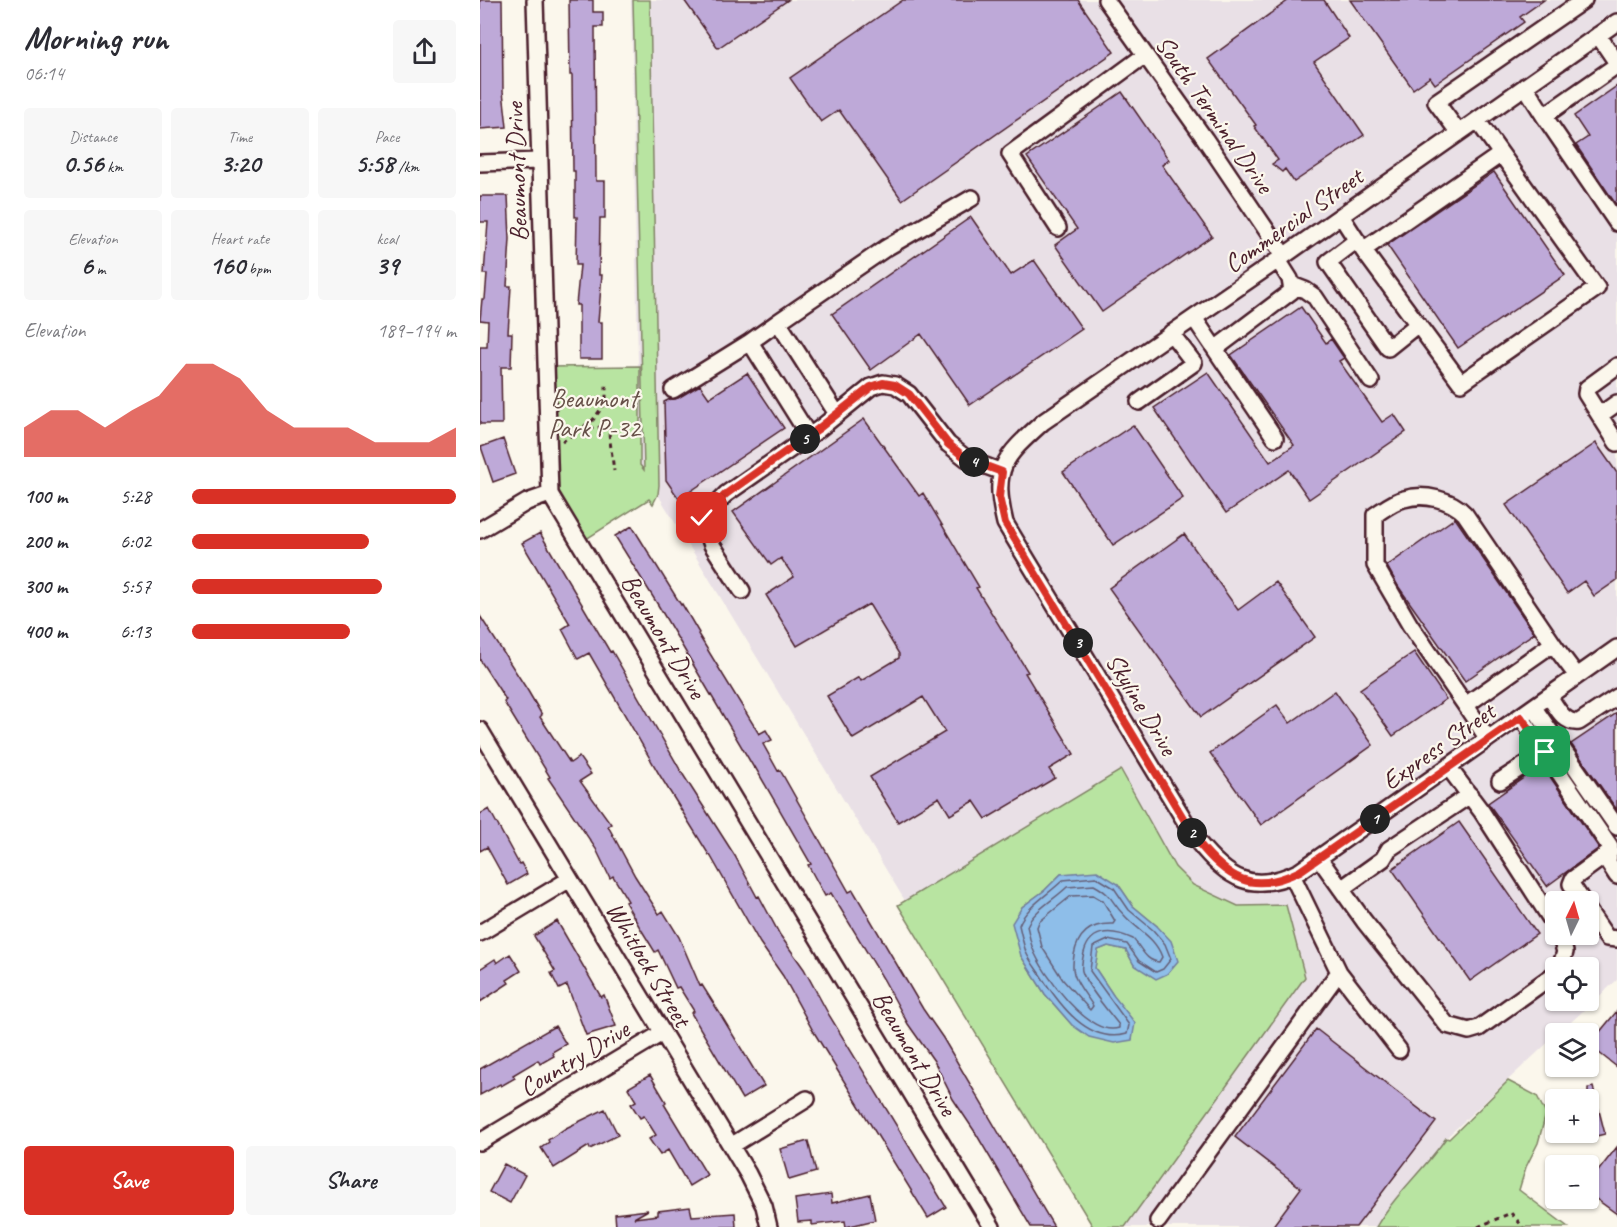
<!DOCTYPE html>
<meta charset="utf-8">
<style>
:root{--surface:#fff;--page:#f7f7f7;--text:#2b2b33;--muted:#7c7c81;--accent:#d93025}
body{margin:0;font-family:Caveat,sans-serif;background:var(--page);color:var(--text);height:100vh;display:flex;flex-direction:column;font-size:22px;white-space:nowrap}
*{box-sizing:border-box;margin:0}
p{font-size:20px;color:var(--muted)}
.icon{flex:none;width:33px;height:33px;fill:none;stroke:currentColor;stroke-width:2;stroke-linecap:round;stroke-linejoin:round}
.map{position:relative;flex:1;overflow:hidden}
.drawer{display:flex;flex-direction:column;background:var(--surface);width:480px}
.drawer>*{flex:none}
.needle{width:39px;rotate:5deg}
.fabs{position:absolute;left:1065px;top:891px;display:grid;gap:12px}
.fabs a{display:grid;place-items:center;width:54px;height:54px;border-radius:6px;background:var(--surface);box-shadow:0 2px 4px #0004;font-size:30px}
.pin{position:absolute;display:grid;place-items:center;width:51px;height:51px;color:#fff;margin:-26px;border-radius:12px;box-shadow:0 3px 9px #0006}
.km{position:absolute;width:30px;height:30px;margin:-15px;border-radius:50%;background:#222;color:#fff;font-size:16px;line-height:30px;text-align:center}
.round{display:grid;place-items:center;flex:none;width:63px;height:63px;border-radius:6px;background:var(--page)}
.headline{display:flex;align-items:center;justify-content:space-between;height:102px;padding:0 24px}
h1{font-size:33px;font-weight:700;line-height:45px}
.stats{display:grid;grid-template-columns:repeat(3,1fr);gap:9px;height:102px;padding:6px 24px}
.stats div{display:grid;align-content:center;border-radius:6px;background:var(--page);text-align:center}
.stats b{font-size:26px;font-weight:700}
.stats small{font-size:16px;font-weight:400}
.stats p{font-size:16px}
.chart{height:168px;padding:12px 24px}
.chart p{display:flex;justify-content:space-between}
.chart svg{width:100%;height:108px;margin-top:6px;fill:var(--accent);opacity:.7}
.button{display:flex;gap:12px;margin-top:auto;padding:12px 24px}
.button a{flex:1;height:69px;border-radius:6px;background:var(--accent);color:#fff;font-size:24px;font-weight:700;line-height:69px;text-align:center}
.button a+a{background:var(--page);color:var(--text)}
ul{padding:0 24px;list-style:none;font-size:20px}
li{display:grid;grid-template-columns:96px 72px 1fr;align-items:center;height:45px}
li i{height:15px;border-radius:8px;background:var(--accent)}
main{display:flex;flex:1;min-height:0}
.map>svg:first-child{display:block}
.built{fill:#e9e0e6;fill-rule:evenodd}
.green{fill:#b8e4a1;stroke:#818266;stroke-width:1.5;fill-rule:evenodd}
.water{fill:#8ebee9;stroke:#737e9d;stroke-width:1.5}
.lines{fill:none;stroke-linecap:round;stroke-linejoin:round}
.shore{stroke:#655f77;stroke-width:1.5}
.building{fill:#bea9d8;stroke:#4a1f2b;stroke-width:1.5}
.minor-casing{stroke:#4a1f2b;stroke-width:20}
.path{stroke:#4a1f2b;stroke-width:3;stroke-dasharray:4.5 4.5;stroke-linecap:butt}
.minor{stroke:#fbf7ec;stroke-width:15}
.route-casing{stroke:#fff;stroke-width:12}
.route{stroke:#d93025;stroke-width:8}
.labels{text-anchor:middle;stroke-width:4.5;stroke-linejoin:round;paint-order:stroke}
.street-label{font-size:26px;fill:#4a1f2b;stroke:#fbf7ec}
.park-label{font-size:26px;fill:#665048;stroke:#fbf7ec}
</style>
<main>
<section class="drawer">
<div class="headline"><div><h1>Morning run</h1><p>06:14</p></div><a class="round"><svg class="icon" aria-label="share" viewBox="0 0 24 24"><path d="M12 15V3M7 8l5-5 5 5M5 13v7h14v-7"/></svg></a></div>
<div class="stats">
<div><p>Distance</p><b>0.56<small> km</small></b></div>
<div><p>Time</p><b>3:20</b></div>
<div><p>Pace</p><b>5:58<small> /km</small></b></div>
</div>
<div class="stats">
<div><p>Elevation</p><b>6<small> m</small></b></div>
<div><p>Heart rate</p><b>160<small> bpm</small></b></div>
<div><p>kcal</p><b>39</b></div>
</div>
<div class="chart"><p><span>Elevation</span>189–194 m</p>
<svg viewBox="0 0 160 44" preserveAspectRatio="none"><path d="M0 44V32L10 25L20 25L30 32L40 25L50 19L60 6L70 6L80 12L90 25L100 32L110 32L120 32L130 38L140 38L150 38L160 32V44z"/></svg>
</div>
<ul>
<li><b>100 m</b>5:28<i style="width:100%"></i></li>
<li><b>200 m</b>6:02<i style="width:67%"></i></li>
<li><b>300 m</b>5:57<i style="width:72%"></i></li>
<li><b>400 m</b>6:13<i style="width:60%"></i></li>
</ul>
<div class="button"><a>Save</a><a>Share</a></div>
</section>
<div class="map">
<svg width="1137" height="1227" viewBox="0 0 1137 1227">
<rect width="100%" height="100%" fill="#fbf7ec"/>
<filter id="ink" filterUnits="userSpaceOnUse"><feTurbulence type="fractalNoise" baseFrequency=".0167" numOctaves="2"/><feDisplacementMap in="SourceGraphic" scale="12" xChannelSelector="R" yChannelSelector="G"/><feConvolveMatrix kernelMatrix="1 2 1 2 8 2 1 2 1" color-interpolation-filters="sRGB"/></filter>
<g filter="url(#ink)">
<!-- built -->
<path class="built" d="M151,0h986v980l-58,53 -3,1 -1,2 -109,102 -59,89h-281l-64,-101 -402,-661zM1076,902h32v32h-32zM1076,968h32v32h-32z"/>
<!-- green -->
<path class="green" d="M153,0h17l9,485 -1,9 -5,10 -4,-5 -69,44 -30,-49 -4,-127 94,-1v99l4,5z
M641,770l54,97 18,18 45,21 48,-1 19,72 -180,250h-32l-195,-322zM581,874l57,10 15,22 24,20 -23,39 -8,-15 -18,-4 -10,4 -3,18 18,27 -41,30 -27,-31 -24,-38 1,-49 23,-17z
M1028,1081l29,15 9,18 -8,29 -12,24 -7,23 49,37h-192c19,-33 49,-58 70,-89l3,1z"/>
<!-- water -->
<path class="water" d="M617,871l21,13 15,22 24,20 14,15 7,20 -11,13 -11,5 -22,-14 -8,-15 -18,-4 -10,4 -3,18 18,27 22,28 -3,17 -18,3 -25,-6 -17,-12 -27,-31 -24,-38 -9,-33 10,-16 23,-17 16,-16z"/>
<g class="lines">
<!-- shore -->
<path class="shore" d="M616,877l18,11 15,22 24,20 12,14 6,15 -8,10 -7,3 -17,-11 -12,-17 -19,-4 -15,7 -3,24 39,54 -2,9c-39,11 -68,-30 -86,-58 -5,-8 -12,-16 -15,-24 -3,-9 -5,-18 -7,-27 7,-18 30,-31 44,-45z
M614,885c20,11 16,16 30,30 13,15 31,22 38,42l-3,5c-14,-1 -17,-14 -26,-23 -23,-11 -45,-10 -50,18 -1,5 -2,10 -1,14 4,15 27,41 37,54v3c-30,10 -77,-55 -86,-79 -3,-7 -4,-16 -6,-23 6,-15 28,-27 40,-39z
M613,895l10,6 12,20 -2,3c-22,-1 -35,9 -39,31 -1,6 -2,13 0,19 3,11 13,22 19,32l-3,4 -27,-30 -21,-33 -5,-20 2,-5 32,-26z"/>
</g>
<!-- building -->
<path class="building" d="M0,0h22l1,91 4,36 -27,2z
M89,0h24v12h10v15h-8l1,154h9v37h-5l-1,57h3l-4,47h4v37h-23v-54h-3l4,-40h-4l1,-48h-2v-46h-2l-1,-96h-2z
M204,0h104l-70,48z
M423,0h175l36,52 -212,148 -63,-90 -18,12 -31,-44z
M809,0h35l25,38 -35,24 50,73 -70,47 -9,-13 -3,3 -10,-8 6,-4 -24,-34 2,-1 -48,-66z
M870,0h194l-24,17 4,5 -89,62 -5,-7 -17,12z
M1137,86v120l-41,-61 12,-8 -14,-21z
M642,92l47,68 -7,5 50,71 -110,76 -47,-67 22,-16 -50,-72z
M1014,172l71,103 -107,73 -71,-103z
M0,196h28l2,43 -3,47h4l-3,47h4l-1,34h-10l1,57h-22v-77h7l1,-26 -8,-1 2,-21h3l2,-25h-3l4,-52h-8z
M491,217l40,58 23,-15 48,69 -112,76 -49,-71 -50,36 -39,-56z
M821,307l25,36 5,-4 13,19 -5,3 43,61 12,-8 12,18 -97,67 -20,-29 -63,43 -72,-105 54,-36 62,90 24,-17 -63,-90z
M267,373l37,55 -105,71 -13,-19 -2,-78 6,-3 8,-1 22,-13 9,13z
M384,419l55,77 4,-3 56,94 -3,1 52,84 -3,1 49,81 -25,15 6,9 -69,41 -12,-18 -24,14 -11,-18 -41,25 -28,-45 75,-45 -22,-35 -70,42 -26,-43 32,-19 2,4 38,-23v-4l-30,-50 -72,42 -31,-51 28,-18 -13,-19 -10,7 -38,-53z
M653,425l50,73 -70,47 -50,-73z
M23,439l12,35 -22,8 -12,-35z
M1116,443l21,30v107l-23,16 -10,-15 -17,12 -61,-88z
M975,518l79,115 -69,48 -67,-95 -11,-20z
M152,526l49,79 1,-1 17,29 -1,1 61,100 7,-4 6,10 -9,4 15,27 2,-1 69,122 4,-2 70,119 20,29 111,189h-23l-56,-95 -22,-33 -19,-38 -26,-37 -24,-44 -53,-87 -6,3 -17,-31 3,-1 -56,-97 -1,1 -96,-163 -43,-69z
M60,533l70,119 2,-1 70,122 53,83 22,41 2,-1 21,39 24,34 25,46 117,192 -18,11 -116,-189 -29,-53 -23,-33 -50,-88h-1l-50,-81 -70,-121 -11,6 -16,-30 8,-5 -48,-81z
M704,534l54,76 38,-28 39,55 -114,80 -92,-129z
M0,616l48,75 14,24 -2,2 30,46 9,-6 12,17 -11,7 31,43 -3,2 27,50 24,38 4,-3 16,26 21,49 2,-1 17,27 45,74 -22,13 -51,-86 3,-2 -15,-24 -3,1 -18,-38 -3,2 -16,-26 -14,-24 3,-1 -15,-25 -3,2 -14,-29 -48,-71 2,-1 -46,-75 2,-2 -26,-40z
M934,652l32,47 -53,37 -33,-47z
M855,691l38,54 -112,80 -51,-72 67,-48 13,18z
M1137,713v97l-46,-66z
M1062,765l57,83 -52,38 -59,-83z
M9,809l30,55 2,-1 6,11 -19,11 -21,-38 -7,4v-37z
M979,822l78,112 -67,47 -78,-112z
M77,921l44,76 3,-2 12,31 -30,9 -19,-50 -8,4 -8,-16 4,-2 -21,-35z
M30,954l11,17 -14,9 2,3 -29,19v-33l15,-10 2,4z
M1137,1011v56l-28,-22z
M75,1026l11,18 -14,8 2,4 -14,8 -2,-4 -25,15 2,3 -14,8 -1,-2 -20,11v-26z
M836,1029l120,93 -80,105h-84l29,-39 -66,-51z
M170,1075l16,27 -2,2 43,71 -18,11 -21,-36 -8,5 -11,-16 7,-4 -12,-19 -4,2 -9,-14 5,-3 -8,-13z
M1113,1087l12,47 -17,4v-50z
M125,1109l13,26 -28,14 -1,-3 -35,22 -13,-20 8,-6 -1,-2 18,-12z
M328,1141l8,31 -27,8 -9,-31z
M1137,1147v67l-29,-21v-9z
M24,1164l21,11 -15,28 -21,-11z
M351,1194l1,9 38,-9 5,26 -29,7 -1,-6 -33,4v-4l-14,1 -3,-23z
M210,1207l2,9 43,-3 1,14h-120l-1,-13 33,-4 -14,8 24,-3v-4z"/>
<g class="lines">
<!-- minor casing -->
<g class="minor-casing">
<path id="minor" d="M55,0l15,494 442,733
M626,0l99,139 79,117
M1137,22l-339,238 -235,162c-40,36 -51,46 -38,101l192,318c31,38 55,54 103,30l317,-223
M1118,35l19,28
M1045,86l19,30 73,-51
M1064,116l73,107
M979,133l-23,-31 148,-102
M0,163l59,-2
M861,216l22,34 98,133 136,-95 -120,-168
M578,228l-48,-74 135,-99
M877,240l-29,22 60,86 30,-24
M883,250l138,-96
M812,285l13,5 10,7 56,84
M714,318l81,120
M270,342l59,94
M735,349l77,-58 -2,-12 -12,-19
M1137,366l-30,22 -1,6 31,49
M193,390l77,-48 28,-20
M659,402l55,-39 -23,-30
M357,414l-59,-92 108,-74 86,-50
M1120,415l17,-12
M0,530l47,-28 23,-8
M262,591l-30,-46 -10,-27 24,-24 92,-64 53,-43 12,-4 12,2 14,9 39,50 19,15 35,13
M1069,696c8,12 15,28 30,26l38,-25
M1054,708l83,119
M988,709l-58,-84 -35,-60v-50c9,-6 19,-14 29,-16 20,-6 47,0 61,15l91,134
M1041,717l89,130 -2,15 9,14
M0,730l268,444 16,32 5,21
M1008,739l-20,-30 2,-7 78,-55 8,1 21,28
M969,768l33,44 74,115
M1020,781l45,-29
M839,858l45,63 83,104 22,6 10,-3 77,-55
M861,889l42,-30 6,-10 81,-54
M1103,902l-12,-18 2,-5 37,-27
M1108,910l19,28 10,1
M0,933l90,-54
M1080,934l5,18 -5,16
M859,972l60,78
M0,1142l182,-109
M251,1146l76,-47
M678,1221l181,-249 -47,-97"/>
</g>
<!-- path -->
<path class="path" d="M100,430l28,-4 6,45
M82,442l31,-22 13,-18v-18
M998,1227l33,-14 12,14"/>
<!-- minor -->
<use href="#minor" class="minor"/>
</g>
</g>
<g class="lines" filter="url(#ink)">
<!-- route casing -->
<g class="route-casing">
<path id="route" d="M222,518l24,-24 92,-65 53,-42 12,-4 12,2 14,9 39,50 19,15 35,13 -3,25 6,26 192,318c31,38 55,54 103,30l221,-154 24,35"/>
</g>
<!-- route -->
<use href="#route" class="route"/>
</g>
<g class="labels">
<!-- street labels -->
<g class="street-label">
<text transform="translate(735 114) rotate(55)" y="9">South Terminal Drive</text>
<text transform="translate(36 172) rotate(-92)" y="9">Beaumont Drive</text>
<text transform="translate(813 220) rotate(-35)" y="9">Commercial Street</text>
<text transform="translate(184 636) rotate(59)" y="9">Beaumont Drive</text>
<text transform="translate(662 704) rotate(59)" y="9">Skyline Drive</text>
<text transform="translate(958 746) rotate(-35)" y="9">Express Street</text>
<text transform="translate(169 964) rotate(59)" y="9">Whitlock Street</text>
<text transform="translate(435 1053) rotate(59)" y="9">Beaumont Drive</text>
<text transform="translate(94 1058) rotate(-31)" y="9">Country Drive</text>
</g>
<!-- park labels -->
<g class="park-label">
<text x="114" y="407">Beaumont<tspan x="114" dy="30">Park P-32</tspan></text>
</g>
</g>
</svg>
<div class="fabs">
<a><svg class="needle" viewBox="-14 -14 28 28"><path d="M0-13l5 13h-10z" fill="#e53935"/><path d="M0 13l5-13h-10z" fill="#7c7c81"/></svg></a>
<a><svg class="icon" aria-label="locate" viewBox="0 0 24 24"><circle cx="12" cy="12" r="6"/><path d="M12 2v4M12 18v4M2 12h4M18 12h4"/></svg></a>
<a><svg class="icon" aria-label="layers" viewBox="0 0 24 24"><path d="M12 4l9 5-9 5-9-5zM3 14l9 5 9-5"/></svg></a>
<a>+</a>
<a>−</a>
</div>
<div class="pin" style="left:1065px;top:752px;background:#1e9e55"><svg class="icon" aria-label="arrive" viewBox="0 0 24 24"><path d="M6 21V4h12l-3 4 3 4H6"/></svg></div>
<div class="pin" style="left:222px;top:518px;background:#d93025"><svg class="icon" aria-label="check" viewBox="0 0 24 24"><path d="M5 12l5 5 9-10"/></svg></div>
<b class="km" style="left:895px;top:819px">1</b>
<b class="km" style="left:712px;top:833px">2</b>
<b class="km" style="left:598px;top:643px">3</b>
<b class="km" style="left:494px;top:462px">4</b>
<b class="km" style="left:325px;top:439px">5</b>
</div>
</main>
